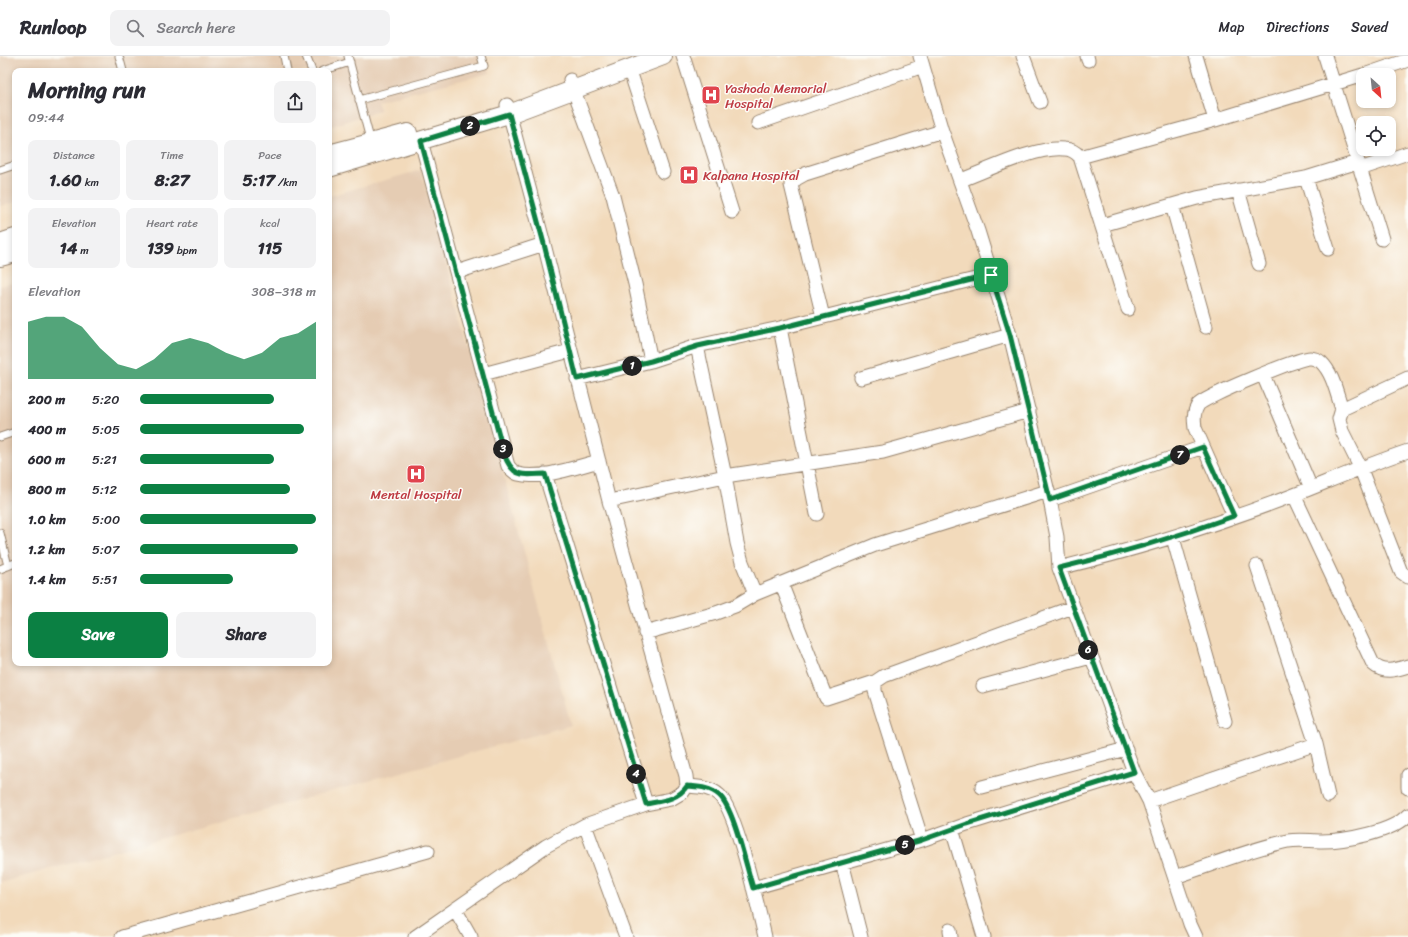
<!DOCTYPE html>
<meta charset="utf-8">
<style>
:root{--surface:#fff;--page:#f2f2f3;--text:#2b2b33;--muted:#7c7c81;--line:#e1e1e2;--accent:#0b8043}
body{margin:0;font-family:Sriracha,sans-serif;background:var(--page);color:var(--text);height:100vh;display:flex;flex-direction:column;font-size:15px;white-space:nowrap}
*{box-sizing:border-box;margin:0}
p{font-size:13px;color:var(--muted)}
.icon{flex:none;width:22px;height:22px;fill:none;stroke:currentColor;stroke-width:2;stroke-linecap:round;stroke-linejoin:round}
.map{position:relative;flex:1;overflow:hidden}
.sheet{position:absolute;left:12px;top:12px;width:320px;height:598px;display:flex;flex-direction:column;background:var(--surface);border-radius:8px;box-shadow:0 2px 6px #0003}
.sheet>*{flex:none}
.needle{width:26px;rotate:153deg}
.buttons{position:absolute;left:1356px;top:12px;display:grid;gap:8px}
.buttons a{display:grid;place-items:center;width:40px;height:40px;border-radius:8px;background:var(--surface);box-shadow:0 2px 6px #0003;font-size:20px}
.pin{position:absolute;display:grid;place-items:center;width:34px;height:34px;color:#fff;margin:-17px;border-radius:8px;box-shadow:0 2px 6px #0006}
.km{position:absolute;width:20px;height:20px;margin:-10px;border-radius:50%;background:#222;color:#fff;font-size:11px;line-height:20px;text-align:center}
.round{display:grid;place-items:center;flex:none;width:42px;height:42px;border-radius:8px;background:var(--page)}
.headline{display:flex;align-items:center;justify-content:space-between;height:68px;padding:0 16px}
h1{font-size:22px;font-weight:800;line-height:30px}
.stats{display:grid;grid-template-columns:repeat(3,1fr);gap:6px;height:68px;padding:4px 16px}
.stats div{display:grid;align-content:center;border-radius:8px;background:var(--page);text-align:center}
.stats b{font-size:17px;font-weight:800}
.stats small{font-size:11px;font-weight:400}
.stats p{font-size:11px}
.chart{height:112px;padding:8px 16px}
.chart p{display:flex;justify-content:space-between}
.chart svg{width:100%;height:72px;margin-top:4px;fill:var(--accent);opacity:.7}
.primary-button{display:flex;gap:8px;margin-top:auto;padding:8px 16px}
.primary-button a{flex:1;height:46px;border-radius:8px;background:var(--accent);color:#fff;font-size:16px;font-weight:800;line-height:46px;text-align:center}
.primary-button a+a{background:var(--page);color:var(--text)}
ul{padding:0 16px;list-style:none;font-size:13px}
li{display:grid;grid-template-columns:64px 48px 1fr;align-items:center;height:30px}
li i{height:10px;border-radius:5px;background:var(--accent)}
header{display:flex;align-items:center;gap:24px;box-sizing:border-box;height:56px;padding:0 20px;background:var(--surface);border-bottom:1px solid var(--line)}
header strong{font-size:19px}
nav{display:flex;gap:22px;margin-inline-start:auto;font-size:14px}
.search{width:280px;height:36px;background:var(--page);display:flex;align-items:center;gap:10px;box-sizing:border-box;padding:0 14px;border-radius:8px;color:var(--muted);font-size:15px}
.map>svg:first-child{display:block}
.built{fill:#e5ccb3}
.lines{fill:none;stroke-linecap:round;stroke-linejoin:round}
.lane-casing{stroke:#96826c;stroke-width:9}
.street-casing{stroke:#96826c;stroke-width:15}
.secondary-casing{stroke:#96826c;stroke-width:20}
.lane{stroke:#fff;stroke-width:7}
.street{stroke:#fff;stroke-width:13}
.secondary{stroke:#fff;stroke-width:18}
.route-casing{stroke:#fff;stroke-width:8}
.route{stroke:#0b8043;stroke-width:5}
.labels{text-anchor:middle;stroke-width:3;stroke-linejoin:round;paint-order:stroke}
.health-label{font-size:13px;fill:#be3a42;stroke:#fdfcf7;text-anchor:start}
</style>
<header>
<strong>Runloop</strong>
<div class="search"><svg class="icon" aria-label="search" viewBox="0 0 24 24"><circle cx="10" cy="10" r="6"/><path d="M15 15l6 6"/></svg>Search here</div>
<nav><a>Map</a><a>Directions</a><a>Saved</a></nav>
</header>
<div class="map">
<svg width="1408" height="881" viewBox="0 0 1408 881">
<rect width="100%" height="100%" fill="#fdfcf7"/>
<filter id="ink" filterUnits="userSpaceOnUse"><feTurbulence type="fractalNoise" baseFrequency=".025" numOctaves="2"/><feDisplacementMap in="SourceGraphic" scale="8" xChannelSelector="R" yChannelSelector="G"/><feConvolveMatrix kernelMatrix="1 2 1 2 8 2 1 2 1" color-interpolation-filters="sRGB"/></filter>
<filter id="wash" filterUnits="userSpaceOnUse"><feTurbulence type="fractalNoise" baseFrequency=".012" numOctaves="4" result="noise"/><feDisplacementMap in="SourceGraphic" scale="16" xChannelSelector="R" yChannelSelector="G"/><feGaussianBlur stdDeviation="0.9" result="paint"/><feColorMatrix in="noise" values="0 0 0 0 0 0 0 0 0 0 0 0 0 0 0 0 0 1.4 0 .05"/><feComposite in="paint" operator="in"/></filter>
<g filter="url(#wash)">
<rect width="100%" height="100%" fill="#f2dabb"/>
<!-- built -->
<path class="built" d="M0,0h486l4,17 -113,28 3,9 -51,17v-56h-314v131l-15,4z
M421,114l150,555 -571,158v-597l15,-4v381h314v-467z"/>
</g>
<g filter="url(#ink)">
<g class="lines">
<!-- lane casing -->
<g class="lane-casing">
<path id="lane" d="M119,0l4,15
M284,0l3,15
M306,0l6,15
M348,0l23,87
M322,15l28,-9
M359,44l125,-34 -3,-10
M0,114l15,-5
M0,381l15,-5
M0,477l8,33
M0,513l15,-6"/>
</g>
<!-- street casing -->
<g class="street-casing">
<path id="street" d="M683,0l49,156
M920,0l22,75 36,100 32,104 40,165 7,37 2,31 75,204 15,29 41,123 6,13
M1023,0l17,46
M1087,0l1,4
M1196,0l19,64
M1325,0l57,183
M629,12l34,104
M1364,19l44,-15
M570,24l43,116 22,88 16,77
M758,67l165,-57
M421,85l87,325c3,3 6,7 10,8 22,6 58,-7 81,-13
M1080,101l135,-37 148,-45
M1360,113l48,-16
M1306,122l22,71
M961,124c27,-10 76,-34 103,-31 7,0 12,3 16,8l48,152
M1238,134l21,74
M1172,149l34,122
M1102,169l95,-27 109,-20 52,-16
M457,216l87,-28
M823,261l-32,-132 5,-6 9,-5 137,-43
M780,272l37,186
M697,290l28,130 12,67 5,19 13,32
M483,318l87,-23
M1263,319l48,113
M861,322l149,-43
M1408,322l-66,31 -3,10 3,12 18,36 41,105 7,5
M577,323l74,-18 46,-15 83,-18 211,-53
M545,418l101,330
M1294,439l79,169c11,10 22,6 35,2
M1050,444l153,-53
M609,445l116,-25 158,-24 146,-41
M1234,460l-39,-88c-1,-9 -2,-15 3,-23 6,-8 100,-47 112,-47 3,0 9,2 11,4 12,11 16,33 21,47
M1173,482l52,183
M1257,510l59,178 12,52
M1059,512c80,-19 159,-44 235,-73 38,-15 75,-31 114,-44
M781,527l45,115 49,-16
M645,577l71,-20 19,-7 20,-12 120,-49 173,-54
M983,630l108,-29
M1408,719v13
M687,730c11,1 23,1 32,9 17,14 40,116 46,142
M982,731l144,-38
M1149,745l167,-57
M585,769l41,112
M952,773l32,108
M922,784l-47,-149v-9l9,-6 189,-69
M842,806l19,75
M1175,821c37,-12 75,-28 113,-36 11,-2 23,0 34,0 22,0 71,-9 86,-26
M753,832l169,-48 45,-16 167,-52
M455,853l16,28
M950,874l1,7
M122,881l306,-86
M415,881l131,-91 39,-21 61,-21 25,-5 12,-7 4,-6 -1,-10 -77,-275 -65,-257 -37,-139"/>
</g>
<!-- secondary casing -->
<g class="secondary-casing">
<path id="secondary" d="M329,98l79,-21
M329,112l180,-54 154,-58
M0,187l15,-5
M0,201l15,-4"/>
</g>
<!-- lane -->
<use href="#lane" class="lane"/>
<!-- street -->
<use href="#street" class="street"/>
<!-- secondary -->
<use href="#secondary" class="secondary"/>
</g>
</g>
<g class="lines" filter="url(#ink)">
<!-- route casing -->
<g class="route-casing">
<path id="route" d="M509,58l35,130 33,135 74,-18 47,-15 82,-18 211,-53 19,60 40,165 153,-53 31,69c-58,21 -115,38 -175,52l75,204 -167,52 -45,16 -169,48c-7,-22 -19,-80 -34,-93 -9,-8 -21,-8 -32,-9 -9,14 -26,15 -41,18l-101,-330c-23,1 -32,4 -41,-20l-83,-313z"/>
</g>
<!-- route -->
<use href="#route" class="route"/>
</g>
<!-- icons -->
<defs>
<g id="hospital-square" transform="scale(1)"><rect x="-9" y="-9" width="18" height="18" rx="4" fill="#e0444e" stroke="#fdfcf7"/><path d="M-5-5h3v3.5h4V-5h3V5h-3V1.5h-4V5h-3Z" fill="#fff"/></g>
</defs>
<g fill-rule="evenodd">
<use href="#hospital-square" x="711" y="39"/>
<use href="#hospital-square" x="689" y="119"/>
<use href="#hospital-square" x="416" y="418"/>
</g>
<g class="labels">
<!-- health labels -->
<g class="health-label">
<text x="725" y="37">Yashoda Memorial<tspan x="725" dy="15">Hospital</tspan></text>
<text x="703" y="124">Kalpana Hospital</text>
<text x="416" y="443" text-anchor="middle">Mental Hospital</text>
</g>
</g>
</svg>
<div class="buttons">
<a><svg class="needle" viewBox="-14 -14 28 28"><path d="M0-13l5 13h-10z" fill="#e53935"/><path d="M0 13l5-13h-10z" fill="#7c7c81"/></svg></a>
<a><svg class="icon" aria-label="locate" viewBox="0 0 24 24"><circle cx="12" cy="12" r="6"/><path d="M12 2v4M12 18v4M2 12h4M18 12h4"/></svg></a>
</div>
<div class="pin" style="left:991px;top:219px;background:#1e9e55"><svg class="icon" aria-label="arrive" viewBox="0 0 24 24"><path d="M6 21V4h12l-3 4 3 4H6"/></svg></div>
<b class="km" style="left:632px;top:310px">1</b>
<b class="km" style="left:470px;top:70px">2</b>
<b class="km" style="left:503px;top:393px">3</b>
<b class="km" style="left:636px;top:718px">4</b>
<b class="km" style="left:905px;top:789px">5</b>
<b class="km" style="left:1088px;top:594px">6</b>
<b class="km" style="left:1180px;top:399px">7</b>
<section class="sheet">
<div class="headline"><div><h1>Morning run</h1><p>09:44</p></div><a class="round"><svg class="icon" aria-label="share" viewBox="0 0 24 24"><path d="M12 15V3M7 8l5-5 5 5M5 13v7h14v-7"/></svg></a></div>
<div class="stats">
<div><p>Distance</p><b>1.60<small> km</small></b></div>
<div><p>Time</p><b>8:27</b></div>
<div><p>Pace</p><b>5:17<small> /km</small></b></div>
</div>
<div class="stats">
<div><p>Elevation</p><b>14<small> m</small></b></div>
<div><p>Heart rate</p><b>139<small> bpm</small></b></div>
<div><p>kcal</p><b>115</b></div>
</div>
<div class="chart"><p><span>Elevation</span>308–318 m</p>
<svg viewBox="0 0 160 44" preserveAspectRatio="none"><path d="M0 44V9L10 6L20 6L30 12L40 25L50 35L60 38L70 32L80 22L90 19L100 22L110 28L120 32L130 28L140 19L150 16L160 9V44z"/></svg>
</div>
<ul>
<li><b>200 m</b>5:20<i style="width:76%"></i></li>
<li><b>400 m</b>5:05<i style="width:93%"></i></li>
<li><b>600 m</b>5:21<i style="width:76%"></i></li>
<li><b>800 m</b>5:12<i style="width:85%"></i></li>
<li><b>1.0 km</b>5:00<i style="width:100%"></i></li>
<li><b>1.2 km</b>5:07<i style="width:90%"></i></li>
<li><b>1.4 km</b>5:51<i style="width:53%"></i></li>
</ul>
<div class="primary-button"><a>Save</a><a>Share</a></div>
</section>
</div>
